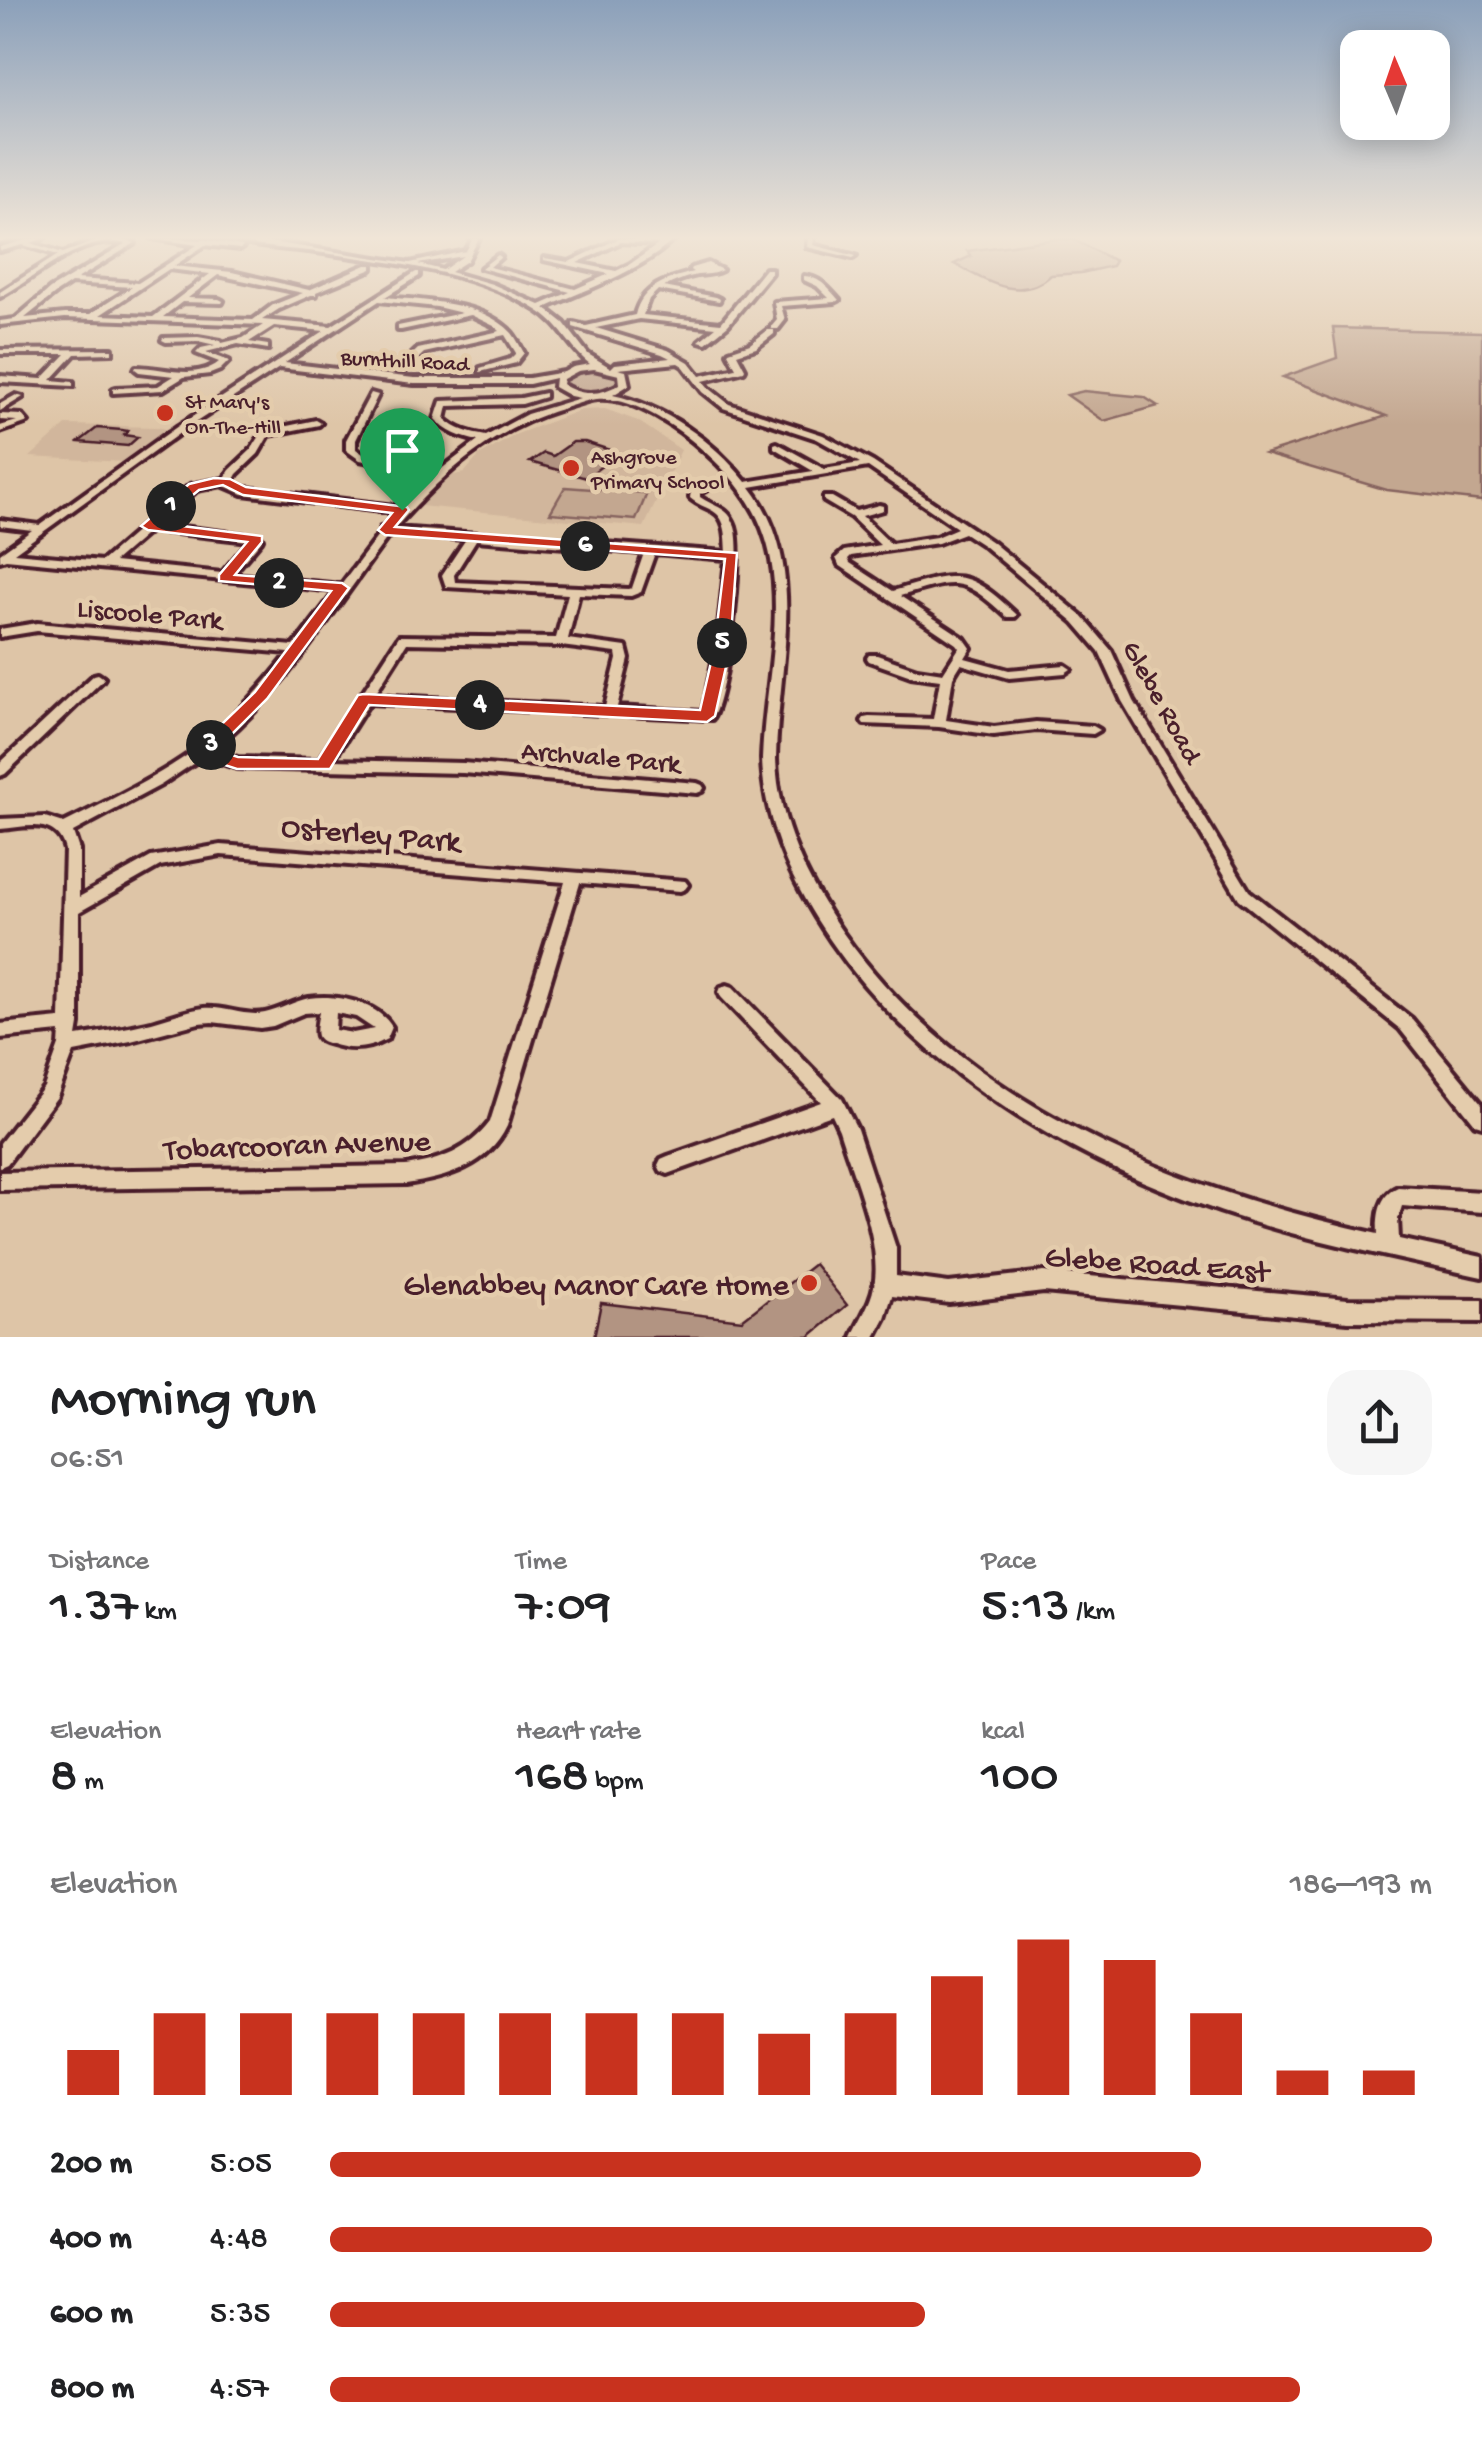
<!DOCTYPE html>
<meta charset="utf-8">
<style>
:root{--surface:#fff;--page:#f6f6f6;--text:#202124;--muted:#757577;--accent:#c8321e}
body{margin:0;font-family:"Gochi Hand",sans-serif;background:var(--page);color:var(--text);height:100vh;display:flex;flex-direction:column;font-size:38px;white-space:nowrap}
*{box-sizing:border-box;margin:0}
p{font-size:32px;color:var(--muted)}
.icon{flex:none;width:55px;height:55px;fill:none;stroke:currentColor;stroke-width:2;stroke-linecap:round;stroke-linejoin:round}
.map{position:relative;height:1337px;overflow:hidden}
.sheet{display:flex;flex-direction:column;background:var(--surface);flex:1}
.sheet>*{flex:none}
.needle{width:65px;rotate:358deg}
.fabs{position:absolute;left:1340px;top:30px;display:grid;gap:20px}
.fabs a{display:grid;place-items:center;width:110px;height:110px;border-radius:20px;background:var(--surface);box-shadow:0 5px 25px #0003;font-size:50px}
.pin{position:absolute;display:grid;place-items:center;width:85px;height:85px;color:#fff;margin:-102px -42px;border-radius:50% 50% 50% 0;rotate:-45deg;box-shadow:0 0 10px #0007}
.pin .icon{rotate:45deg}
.km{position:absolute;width:50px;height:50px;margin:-25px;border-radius:50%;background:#222;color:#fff;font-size:28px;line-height:50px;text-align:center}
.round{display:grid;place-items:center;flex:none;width:105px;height:105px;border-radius:30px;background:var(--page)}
.headline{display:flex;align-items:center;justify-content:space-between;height:170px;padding:0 50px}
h1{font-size:55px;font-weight:600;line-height:75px}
.stats{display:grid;grid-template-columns:repeat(3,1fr);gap:15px;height:170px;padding:10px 50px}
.stats div{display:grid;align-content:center}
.stats b{font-size:50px;font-weight:600}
.stats small{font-size:28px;font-weight:400}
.stats p{font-size:28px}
.chart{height:280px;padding:20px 50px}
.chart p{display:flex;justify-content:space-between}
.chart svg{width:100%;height:180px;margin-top:10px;stroke:var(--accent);stroke-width:6}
ul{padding:0 50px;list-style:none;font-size:32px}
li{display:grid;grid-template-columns:160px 120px 1fr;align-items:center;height:75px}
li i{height:25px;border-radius:12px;background:var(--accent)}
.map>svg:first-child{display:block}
.built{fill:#d1b69c}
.green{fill:#c3a790;stroke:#86635e;stroke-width:2.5}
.building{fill:#b29482;stroke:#4a1f2b;stroke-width:2.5}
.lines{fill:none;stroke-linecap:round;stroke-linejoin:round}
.minor-casing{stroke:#4a1f2b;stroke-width:8}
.minor{fill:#e4ccac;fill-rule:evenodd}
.route{fill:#c8321e;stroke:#fff;stroke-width:2.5;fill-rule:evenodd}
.poi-dot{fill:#c8321e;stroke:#e4ccac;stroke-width:4}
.labels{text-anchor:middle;stroke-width:9;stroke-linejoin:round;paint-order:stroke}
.far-street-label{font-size:22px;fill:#4a1f2b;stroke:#e4ccac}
.far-poi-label{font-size:22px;fill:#4a1f2b;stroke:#e4ccac;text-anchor:start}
.street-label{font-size:28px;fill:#4a1f2b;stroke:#e4ccac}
.near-street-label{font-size:32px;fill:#4a1f2b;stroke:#e4ccac}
.near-poi-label{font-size:32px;fill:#4a1f2b;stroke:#e4ccac;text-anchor:end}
</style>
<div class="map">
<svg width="1482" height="1337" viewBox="0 0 1482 1337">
<rect width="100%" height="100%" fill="#dec5a7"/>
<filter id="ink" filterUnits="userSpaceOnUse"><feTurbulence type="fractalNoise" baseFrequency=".01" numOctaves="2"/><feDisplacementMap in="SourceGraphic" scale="20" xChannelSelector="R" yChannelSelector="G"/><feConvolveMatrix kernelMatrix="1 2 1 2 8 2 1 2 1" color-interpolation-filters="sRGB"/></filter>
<g filter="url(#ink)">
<!-- built -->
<path class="built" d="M605,409l33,12 43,29 -37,77 -224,-21 29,-30 15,-3 15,-17 38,-22 64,-24z
M66,425l91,2 16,4 -48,31 -95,-5z"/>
<!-- green -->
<path class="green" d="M1056,239l18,1 41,21 -3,5 -31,7 -30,2c-31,29 -66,5 -97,-11l17,-8 -4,-5z
M1333,328l149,4v169l-95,-11 -122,-36 122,-38 -104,-39 54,-19z
M588,370l22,2 9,8c-14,17 -38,15 -55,5l1,-7z
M1084,391l60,6 14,9 -54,15 -37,-26z
M565,487l82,6 -11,27 -86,-7z"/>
<!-- building -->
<path class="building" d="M97,428l25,2 6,1 -4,4 14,2 -10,9 -49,-4z
M573,442h12l34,11 -33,25 -56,-16 14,-9 9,3z
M814,1264l33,41 -38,32h-215l7,-34 141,17z"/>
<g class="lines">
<!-- minor casing -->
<g class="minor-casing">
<path id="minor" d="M33,238h11l-13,5 32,10 38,-14 19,-1 15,5 -58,36 61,4 59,-38 -45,-7 54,2 36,6 1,1 -3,2 -35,-4 -31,21 58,6 77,18 57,-25h6v4l-56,23v3h-5l-32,14 -17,11 69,6 85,-54h3v4l-34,21c41,4 97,4 127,36 5,6 8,13 12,20l-8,10 -36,9v-4l30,-9 6,-6 -11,-18 -81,18 -21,20h-6v-4l21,-20 82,-18 -6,-5 -23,-11 -70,15h-3v-4l64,-13 -25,-6 -58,-6 -94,62 129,15h115l35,-6 9,-5 17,-3c-21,-16 -28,-39 -53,-54 -65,-40 -153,-49 -228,-59 -26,-3 -58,-4 -82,-13h17l166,25 56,-12 7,-13h6l-12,23 -17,11 42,12 48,21 30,-13 -89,-24 17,-13 3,2 -11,10 85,22 34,-15 -65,-14v-2l25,4 51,-24 44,3 4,-3h7c-31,32 -88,51 -130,70l19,15 24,31 23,14 4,-4 55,-6 -8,-4 -89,-27v-4l13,3 49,-11c7,-29 32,-36 58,-43l-3,-2 1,-2 17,-5 14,7c-10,5 -15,4 -25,5 -11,2 -23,7 -33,12l52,10 4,2 -1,2 -61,-11 -9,9 -6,16 78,8 44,-54h6v4l-43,52 -22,18 -7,-2 17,-14 -77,-8 -43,9 72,22 21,12 11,14 36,-8 -8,-15 1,-2 21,-7 18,-14h6v4l-18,14 -19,6 8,15 -1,2 -41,10 6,7 20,16 94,31 50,27 119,80 90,74 29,34 23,51 115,190 163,128 70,85v22l-7,-2 -75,-95 -161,-130 -117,-198 -23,-50 -25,-29 -90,-76 -20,-13 -26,10 -87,13 -3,3 2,4 43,28c62,-19 72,-25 122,22l2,2 -2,2h-8c-46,-42 -49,-38 -107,-21l64,42 7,10 -6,10 44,12 56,-5 6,4 -6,4 -56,5 -48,-14 -8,13 -7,43 48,7 42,-5 57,4 7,4 -7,4 -57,-4 -42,5 -55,-8 -75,-3 -2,-3 2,-3 5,-1 64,2 7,-39 -29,-4 -42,-15 -2,-3 2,-3h8l40,14 26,4 16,-25 -3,-4 -117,-79 -3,-7 8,-7 36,-6 -29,-28 -27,-16v-4h8l24,14 23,-6 4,1v4l-21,6 29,28 45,-7 21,-9 -89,-61 -118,20c61,78 27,182 26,272 2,64 31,122 67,174 123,174 335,257 535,301 -1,-18 1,-39 20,-47l84,5v20l-80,-6 -4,13 1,20 83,18v20c-76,-17 -154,-32 -229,-55 -161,-50 -325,-139 -422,-281 -37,-54 -67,-115 -69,-182 2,-66 21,-133 9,-199 -8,-45 -32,-78 -66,-108 -25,-23 -72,-56 -108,-53 -11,1 -25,7 -36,10 -72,22 -117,64 -166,119l332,24c-1,-14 0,-33 -14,-41 -9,-5 -15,-6 -23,-13l1,-8 13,-7h8v4l-12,6v4c14,10 29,10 35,29 9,30 -7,167 -23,193l-343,-16 -36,57 130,3 234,20 5,2 2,3 -2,3 -5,2 -234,-20 -226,-5 -34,-11 -42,28 -88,47 6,18v47l72,-40 70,-12 464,36 3,4 -3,4 -5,2 -100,-8 -73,243c-19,40 -60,52 -101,58l-406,6v-18l406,-6c35,-6 62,-15 84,-44l75,-240 -344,-27 -61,11 -81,46v112l-2,12c25,-4 50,-8 75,-14 18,-5 35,-12 52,-14 21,-2 40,9 61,5 15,-3 29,-12 44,-15 27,-4 68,4 83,29l-5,12c-18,10 -36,12 -56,5 -5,-1 -12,-3 -14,-8 -2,-6 1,-18 2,-24l-15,1 -31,13 -13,2 -48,-6 -13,1 -68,18 -57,11 -17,45 -50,67 -7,3v-24l44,-56 15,-42 1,-13 -60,6v-14l60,-6 5,-168c-8,-33 -39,-23 -65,-21v-10l45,-2 19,6c44,-22 88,-43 128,-71 37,-27 69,-63 97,-99l-252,-22 -37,6v-8l37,-6 257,23 42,-55 -330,-32 -6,2v-8l32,-23 -32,-4v-6l40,5 138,-99 146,-95 -50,-5 -25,16 19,3v4l-30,-5 -32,8 23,9 -9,9 -10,4 -26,3 -21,13 -50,3v-4l3,-1 42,-2 16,-10 -35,-4 -4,-3 1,-2c28,0 59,14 83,-5l-23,-9 5,-5 14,-3 -17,-4 -32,1 -4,-2 1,-2 35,-1 23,4 1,2 21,-5 20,-13 -198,-7 -65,7v-4l15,-2 35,-30 76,-45c-44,-11 -90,34 -126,53v-5l58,-37 -35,-10 -23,6v-4zM621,242l38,2 -29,20 -14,7 -39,-8zM463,256l-20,14 -25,-6zM169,269l41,5 -57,43 -53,-2zM218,275l85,18 -30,12 -20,15 -90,-3 19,-15 40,1 1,-2 -4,-2 -31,-1zM71,283l61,4 -42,27h-25l-40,4 31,-25zM678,363l5,3 20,26 20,16 94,31 43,24 -36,6 -47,-26 -3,1v4l39,23 -67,11c-33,-42 -82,-76 -133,-87l16,-10 -3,-14 -8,-2zM279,368l135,16h115l26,-6 -1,9 16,9 10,2 -53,16 -41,22c-16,-3 -29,-6 -41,-17l3,-13 74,-2 23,-7v-4l-24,5 -80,3 -6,18c12,14 26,18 43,22l-38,29 -74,-14 -10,-7v-9l22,-45 -7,-2 -25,47v10l14,10 74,15 -31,32 -158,-19 -13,-5 5,-9 21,-20 11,-19 50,-10 2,-2 -5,-3 -53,11 -12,19 -21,20 -6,9 -34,6 -88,76 -88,-8 170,-123zM594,369l25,6 1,9c-19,11 -39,13 -58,0l1,-5 15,-8zM222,485l21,9 154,19 -12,14 -4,1v4l-40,53 -108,-11 28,-33 1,-2 -1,-2 -103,-13 39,-34zM151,530l98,11 -27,32 -108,-11zM390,534l76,5 -24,36 4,12 122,7 -12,44 -157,-2 -80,124 -81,-2 -26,-8c73,-58 123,-143 178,-216zM476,540l168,13 -12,35 -3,1 -174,-7 -1,-7zM655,553l71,6 -8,78 -15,75 -86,-5 12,-48 -3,-12 -58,-8 11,-45 52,2 10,-4zM407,643l154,3 55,7 1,6 -12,48 -231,-12zM336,1013l20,4 18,12 -21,4 -18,-3z
M808,238h6l-1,7 43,11 -3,2 -46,-11z
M804,276c16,1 25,13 35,24l-4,2 -54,4 4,14 -7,9h-6l-1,-2 6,-7 -3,-18 55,-4 -12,-12 -13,-6z
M109,349h3v4l-37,1 -24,26 22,2v4l-73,-4v-6l42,3 24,-25h-66v-4z
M16,395l7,2 -23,14v-7z
M0,414l22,1 6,7 -28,10v-6l17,-5 -17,-1z
M98,674l6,4 -2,3 -97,93 -5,2v-13l94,-88z
M727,985l6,2 109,112 15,30 39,119v28l53,7 95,-11 304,27 134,1v22l-134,-1 -304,-29 -95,11 -57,-7 -7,22 -10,19h-23c7,-17 19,-33 22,-51 9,-43 -22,-113 -35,-156l-7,-15 -164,59 -7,-3 -3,-6 3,-6 7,-3 153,-54 -100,-105 -2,-5 2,-5z"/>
</g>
<!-- minor -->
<use href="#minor" class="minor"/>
</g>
</g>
<!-- sky -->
<linearGradient id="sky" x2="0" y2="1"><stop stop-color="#8ba0ba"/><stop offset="0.56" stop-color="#f0e5d7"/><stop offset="1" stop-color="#f0e5d7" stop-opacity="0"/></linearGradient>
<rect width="1482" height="425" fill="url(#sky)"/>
<!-- route -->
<path class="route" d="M214,478l16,1 16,8 161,20 2,3 -14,17 342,26 -7,96 -15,67 -8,6 -338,-17 -39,64h-93l-40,-13v-8l58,-56 76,-101 -112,-10v-6l28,-33 -99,-12 -7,-4 48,-42zM223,485l20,10 149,18 -14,17 7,5 340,24 -11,90 -14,61 -336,-16 -6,1 -40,64 -80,-2 -22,-7 51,-51 82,-111 -7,-5 -107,-8 27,-33v-6l-103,-13 40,-33z"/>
<!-- markers -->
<g class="poi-dot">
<circle cx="165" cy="413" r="10"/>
<circle cx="571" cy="468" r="10"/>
<circle cx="809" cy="1283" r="10"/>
</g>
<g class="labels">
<!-- far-street labels -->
<g class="far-street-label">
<text transform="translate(405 359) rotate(3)" y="8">Burnthill Road</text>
</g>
<!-- far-poi labels -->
<g class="far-poi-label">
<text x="185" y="408">St Mary's<tspan x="185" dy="25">On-The-Hill</tspan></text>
<text x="591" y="463">Ashgrove<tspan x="591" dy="25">Primary School</tspan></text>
</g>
<!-- street labels -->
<g class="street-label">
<text transform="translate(150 612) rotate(5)" y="10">Liscoole Park</text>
<text transform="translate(1164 701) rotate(61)" y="10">Glebe Road</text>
<text transform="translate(601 755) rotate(5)" y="10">Archvale Park</text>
</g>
<!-- near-street labels -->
<g class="near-street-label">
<text transform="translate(371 832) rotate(5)" y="11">Osterley Park</text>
<text transform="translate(297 1143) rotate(-2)" y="11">Tobarcooran Avenue</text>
<text transform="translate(1157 1262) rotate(4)" y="11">Glebe Road East</text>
</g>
<!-- near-poi labels -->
<g class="near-poi-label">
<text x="789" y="1294">Glenabbey Manor Care Home</text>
</g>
</g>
</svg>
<div class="fabs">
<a><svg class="needle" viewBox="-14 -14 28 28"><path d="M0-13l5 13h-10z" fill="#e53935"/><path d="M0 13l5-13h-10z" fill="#757577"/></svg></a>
</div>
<div class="pin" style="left:402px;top:510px;background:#1e9e55"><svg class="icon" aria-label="arrive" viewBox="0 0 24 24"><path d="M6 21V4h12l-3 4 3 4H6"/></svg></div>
<b class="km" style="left:171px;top:506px">1</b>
<b class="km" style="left:279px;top:583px">2</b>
<b class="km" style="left:211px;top:745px">3</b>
<b class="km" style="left:480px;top:705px">4</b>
<b class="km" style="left:722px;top:643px">5</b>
<b class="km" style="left:585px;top:546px">6</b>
</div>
<section class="sheet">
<div class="headline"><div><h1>Morning run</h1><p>06:51</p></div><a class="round"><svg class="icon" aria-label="share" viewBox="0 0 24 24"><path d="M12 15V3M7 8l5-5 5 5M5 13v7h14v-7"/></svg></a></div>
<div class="stats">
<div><p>Distance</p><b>1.37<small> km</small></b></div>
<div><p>Time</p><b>7:09</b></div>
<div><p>Pace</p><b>5:13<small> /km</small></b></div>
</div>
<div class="stats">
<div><p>Elevation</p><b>8<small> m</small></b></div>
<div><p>Heart rate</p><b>168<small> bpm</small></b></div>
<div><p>kcal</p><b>100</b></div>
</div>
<div class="chart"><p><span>Elevation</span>186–193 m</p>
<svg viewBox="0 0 160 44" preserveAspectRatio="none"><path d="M5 44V33M15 44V24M25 44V24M35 44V24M45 44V24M55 44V24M65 44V24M75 44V24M85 44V29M95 44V24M105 44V15M115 44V6M125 44V11M135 44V24M145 44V38M155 44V38"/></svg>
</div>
<ul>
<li><b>200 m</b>5:05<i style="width:79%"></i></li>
<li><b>400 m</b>4:48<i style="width:100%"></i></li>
<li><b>600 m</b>5:35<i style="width:54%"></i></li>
<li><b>800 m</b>4:57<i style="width:88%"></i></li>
</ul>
</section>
